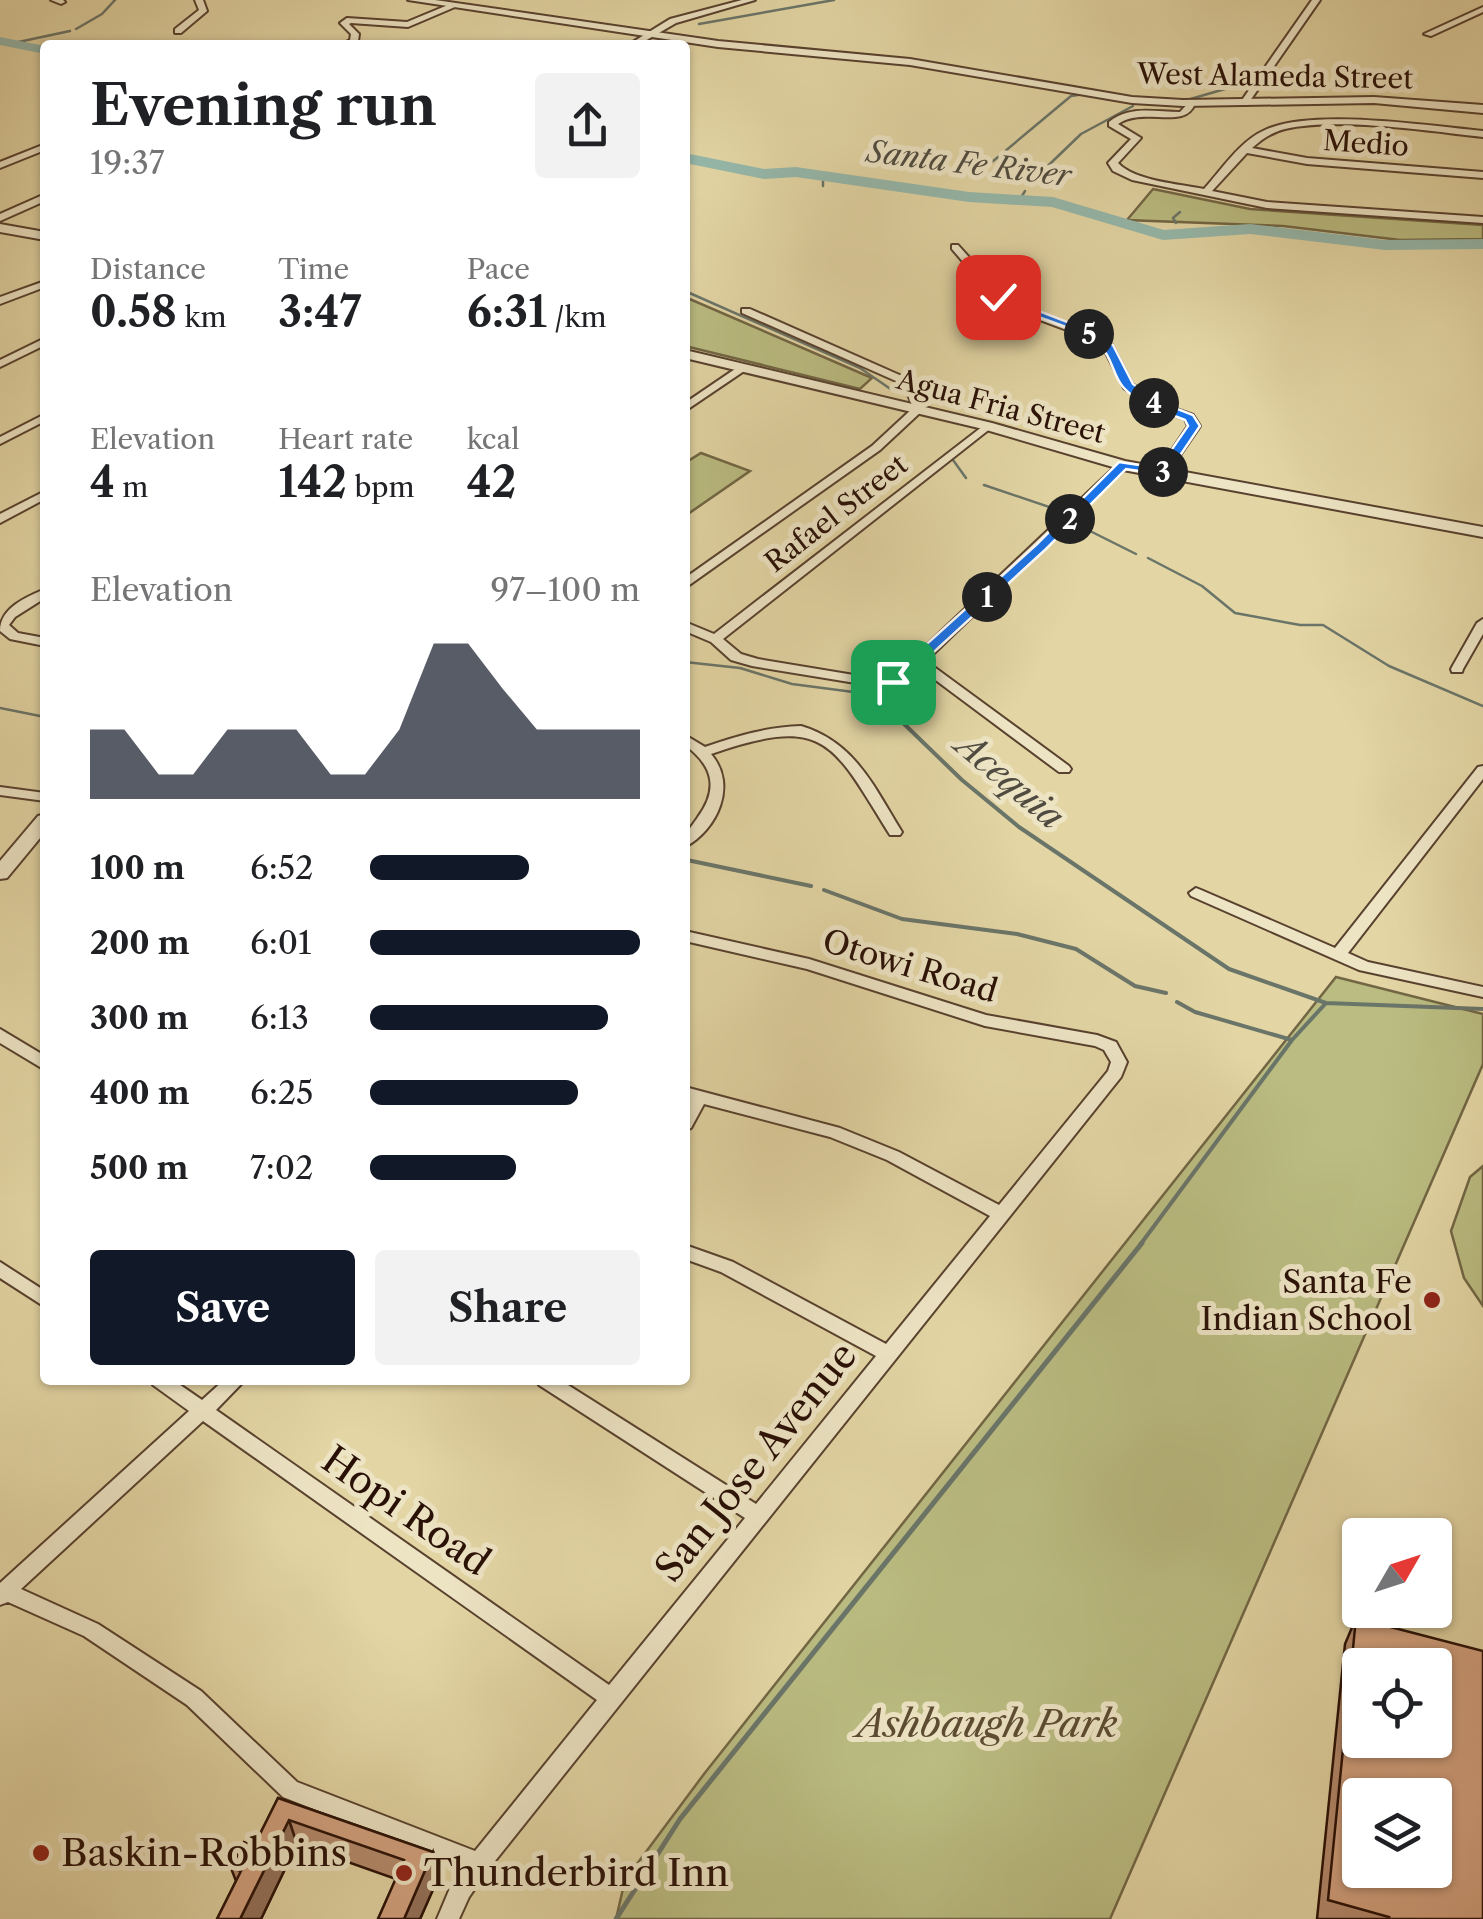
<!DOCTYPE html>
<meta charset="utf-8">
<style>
:root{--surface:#fff;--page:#f2f2f2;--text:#202124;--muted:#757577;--accent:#111827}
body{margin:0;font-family:"Libre Caslon Text",serif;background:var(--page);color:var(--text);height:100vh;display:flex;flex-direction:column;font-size:38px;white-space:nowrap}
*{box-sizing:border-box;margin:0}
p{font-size:32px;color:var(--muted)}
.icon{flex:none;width:55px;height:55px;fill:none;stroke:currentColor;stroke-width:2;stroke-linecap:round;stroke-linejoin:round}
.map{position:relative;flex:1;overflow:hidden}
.side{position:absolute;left:40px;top:40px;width:650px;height:1345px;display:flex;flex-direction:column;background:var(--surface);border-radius:10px;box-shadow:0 2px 8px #0004}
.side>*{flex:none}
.needle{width:65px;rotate:51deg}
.buttons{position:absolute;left:1342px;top:1518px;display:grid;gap:20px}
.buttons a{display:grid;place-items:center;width:110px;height:110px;border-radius:10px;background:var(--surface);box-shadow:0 2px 8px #0004;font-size:50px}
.pin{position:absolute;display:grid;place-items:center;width:85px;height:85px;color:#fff;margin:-42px;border-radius:20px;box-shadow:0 5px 15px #0006}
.km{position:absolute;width:50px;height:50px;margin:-25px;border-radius:50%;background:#222;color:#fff;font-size:28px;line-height:50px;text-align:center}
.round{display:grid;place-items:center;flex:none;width:105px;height:105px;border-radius:10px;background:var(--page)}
.summary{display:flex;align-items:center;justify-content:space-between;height:170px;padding:0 50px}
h1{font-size:55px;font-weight:800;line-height:75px}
.figures{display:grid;grid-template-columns:repeat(3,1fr);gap:15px;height:170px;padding:10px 50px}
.figures div{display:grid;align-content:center}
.figures b{font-size:42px;font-weight:800}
.figures small{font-size:28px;font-weight:400}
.figures p{font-size:28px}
.chart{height:280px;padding:20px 50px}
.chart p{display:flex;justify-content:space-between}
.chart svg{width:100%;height:180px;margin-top:10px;fill:var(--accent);opacity:.7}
.action{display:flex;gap:20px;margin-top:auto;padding:20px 50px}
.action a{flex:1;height:115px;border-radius:10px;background:var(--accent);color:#fff;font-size:40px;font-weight:800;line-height:115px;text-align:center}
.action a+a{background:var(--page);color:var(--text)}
ul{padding:0 50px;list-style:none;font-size:32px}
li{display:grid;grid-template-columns:160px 120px 1fr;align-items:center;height:75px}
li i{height:25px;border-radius:12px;background:var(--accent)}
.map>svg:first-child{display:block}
.green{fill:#babc81;stroke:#726644;stroke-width:2.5}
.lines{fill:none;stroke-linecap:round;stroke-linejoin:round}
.stream-far2{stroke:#6a7569;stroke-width:2.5}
.stream-far1{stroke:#6a7569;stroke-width:4}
.stream{stroke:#6a7569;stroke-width:5}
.river{fill:#95b8ab;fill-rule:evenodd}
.minor-casing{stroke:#58412e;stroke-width:4}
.tertiary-casing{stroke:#58412e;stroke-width:4}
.minor{fill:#ede4c4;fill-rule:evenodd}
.tertiary{fill:#ede4c4;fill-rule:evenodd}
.wall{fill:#b58b6e;stroke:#291006;stroke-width:2.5}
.shaded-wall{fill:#94715a;stroke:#291006;stroke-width:2.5}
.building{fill:#d3a280;stroke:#291006;stroke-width:2.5;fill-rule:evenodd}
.route{fill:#1a73e8;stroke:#fff;stroke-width:2.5}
.poi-dot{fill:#8f2418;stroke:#ede4c4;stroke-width:4}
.labels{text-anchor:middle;stroke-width:10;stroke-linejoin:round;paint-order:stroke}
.far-street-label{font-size:28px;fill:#291006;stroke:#ede4c4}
.far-water-label{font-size:30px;font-style:italic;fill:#4f4b40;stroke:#ede4c4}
.street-label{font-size:32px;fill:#291006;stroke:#ede4c4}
.poi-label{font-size:32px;fill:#291006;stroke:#ede4c4;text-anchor:end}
.water-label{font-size:35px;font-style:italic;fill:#4f4b40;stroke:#ede4c4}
.near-street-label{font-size:38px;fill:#291006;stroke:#ede4c4}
.near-park-label{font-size:38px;font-style:italic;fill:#5c4c31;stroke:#ede4c4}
.near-poi-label{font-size:38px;fill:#291006;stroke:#ede4c4;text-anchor:start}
</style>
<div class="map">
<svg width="1483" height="1919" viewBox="0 0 1483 1919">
<rect width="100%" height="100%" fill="#e3d5a4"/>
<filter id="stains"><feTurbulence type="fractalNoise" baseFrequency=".002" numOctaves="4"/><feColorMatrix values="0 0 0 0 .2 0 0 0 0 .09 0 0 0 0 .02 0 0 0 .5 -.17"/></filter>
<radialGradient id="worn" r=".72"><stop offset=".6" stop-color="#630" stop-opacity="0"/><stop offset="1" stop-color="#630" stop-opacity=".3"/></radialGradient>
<!-- green -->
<path class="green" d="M1153,189l97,20 233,16v14l-83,1 -117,-14 -156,-6z
M685,297l187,81 -12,11 -175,-43z
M701,453l49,18 -65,45v-53z
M1336,977l147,37v50l-373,855h-494l9,-39 79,-106z
M1483,1166v140l-19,-28 -13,-47 19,-54z"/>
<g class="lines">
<!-- stream-far2 -->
<path class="stream-far2" d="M699,24l135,-24
M76,29l26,-15 13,-14
M9,44l61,-13
M1187,100l38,-11
M986,167l85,-71 7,-1
M823,181v5
M1028,185l53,-51 52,-28
M1019,201l6,-10
M1176,223l-3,-5 7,-6
M685,291l175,77 32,22
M953,460l13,18
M984,485l80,27
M1074,523l62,31
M1148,558l54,28 33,27 65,12h23l66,41 94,40
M685,662l55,6 52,16 69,9 19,7 23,22
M0,708l45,9"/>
<!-- stream-far1 -->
<path class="stream-far1" d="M900,720l62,60 57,47 210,142 97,34 157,6
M687,860l124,26
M824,890l78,29 115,15 59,15 59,37 31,7
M1177,1002l18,10 97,28 34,-37
M1140,1245l152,-205"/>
<!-- stream -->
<path class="stream" d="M616,1919l64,-100 462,-576"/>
<!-- river -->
<path class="river" d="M0,37l45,9v8l-45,-9z
M685,153l79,16 32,-2 173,25 84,5 111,33 86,-6 135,16 98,-1v10l-98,1 -135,-16 -87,6 -111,-33 -83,-5 -173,-25 -32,2 -79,-16z"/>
<!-- minor casing -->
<g class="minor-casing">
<path id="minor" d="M51,0h12l2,2 -4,2z
M195,0h8l4,11 -26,22h-6v-4l24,-19z
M742,0h13l-79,23 -38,22h-10l42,-26z
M1312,0h8l-73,105h-6l-1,-2z
M448,5l7,2 -47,20 -57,-4 -2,1 10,10 -1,7 -7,4h-11l10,-5 1,-6 -11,-11 7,-5 60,4z
M1483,7v5l-52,24 -7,-2z
M1191,100l4,3c-9,28 -51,3 -77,21l23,14 -23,25c17,18 61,21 86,26 18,-20 36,-48 61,-59 48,-22 164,-4 218,1v6c-56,-6 -144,-20 -198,-8 -13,3 -23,10 -33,19l55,10 176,14v6l-176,-14 -60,-11 -35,38 55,11 216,15v6l-216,-15 -135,-28 -19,-9 -5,-8 23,-24 -22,-13v-4c21,-17 46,-10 71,-10z
M45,144v6l-45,18v-6z
M45,194v7l-45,20v-7z
M952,245h6l45,50 18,11 75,28 16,11 20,39 30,20 31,11 7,11 -33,48 -4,1 -6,-3 31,-46 -3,-7 -31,-11 -30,-20 -20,-39 -16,-11 -75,-28 -18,-11 -43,-50z
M45,281v6l-45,17v-7z
M742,309h8l154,68 13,13 7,19 -44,41 -195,138v-10l187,-132 41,-38 -6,-17 -11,-10 -154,-68z
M45,338v7l-45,22v-7z
M741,365l9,2 -65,44v-8z
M45,414v7l-45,23v-7z
M987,423l6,3 -2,2 -268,211 18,15 17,5 126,21 29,-22 206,-195h8v4l-201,194 143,105 2,3 -2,3h-10l-141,-105 -32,21 -134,-22 -21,-6 -20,-18 -26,-11v-9l29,12z
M45,491v8l-45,24v-9z
M45,589v9l-30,19 -6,8 9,8 27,5v8l-35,-7 -10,-8c0,-23 26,-34 45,-42z
M1483,619v15l-20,35 -1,3h-10l-1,-3 26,-46z
M801,726c54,16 73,61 101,106l-2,3h-10c-58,-93 -64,-121 -179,-81 27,31 6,76 -26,93 0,-15 5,-18 13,-30 21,-29 15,-51 -13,-72v-10l20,12c32,-11 62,-20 96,-21z
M1483,766v13l-135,174 20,9 115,25v10l-124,-27 -168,-74 -2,-3 7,-5 5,2 134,58 143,-181z
M0,787l45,6v8l-45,-6z
M685,931l124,28 177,56 111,20 19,7 11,20 -6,15 -634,794 -18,26 -10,22h-22l16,-38 10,-13 -180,-71 -96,-92 -103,-69 -76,-34 -8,3v-22l189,-172 -36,-26 -3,-5h23l29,20 22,-20h21l-29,30 393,275 136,-167 -206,-133 -3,-5h24l196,124 120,-148 -155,-84 -36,-13v-14l48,17 153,82 104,-128 -103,-56 -57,-23 -126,-33 -13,24 -6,2v-21l5,-9 -5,-1v-12l155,41 59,24 100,53 109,-134 3,-9 -7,-12 -9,-4 -110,-20 -178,-57 -122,-28zM203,1421l394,279 -122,151 -178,-69 -96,-91 -103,-67 -77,-35z
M0,1029l45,27v14l-45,-27z
M0,1262l45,29v16l-45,-29z"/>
</g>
<!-- tertiary casing -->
<g class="tertiary-casing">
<path id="tertiary" d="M408,0h27l283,41 192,18 222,38 51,3 191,-3 109,8v8l-109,-10 -191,3 -51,-3 -222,-38 -192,-18z
M0,224l45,8v8l-45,-8z
M685,350l307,73 133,38 358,66v10l-360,-67 -140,-41 -298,-71z
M45,814v18l-38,46 -7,1v-18l38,-45z"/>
</g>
<!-- minor -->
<use href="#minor" class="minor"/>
<!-- tertiary -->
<use href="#tertiary" class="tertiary"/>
</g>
<!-- wall -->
<path class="wall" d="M1356,1618l127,301h-166l28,-275z
M278,1798l155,54 6,24 -19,43h-42l18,-40 -99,-35 -36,75h-44l19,-38 -5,-13 23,-22z"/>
<!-- shaded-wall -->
<path class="shaded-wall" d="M289,1820l8,24 -36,75h-21z
M433,1852l6,24 -19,43h-16z"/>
<!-- building -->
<path class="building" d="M1356,1618l127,33v268h-95l1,-2 -61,-17zM1360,1665h75v75h-75zM1360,1795h75v75h-75z
M278,1798l155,54 -29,67h-26l26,-59 -115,-40 -49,99h-23l24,-48 -10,-3 13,-26 10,4z"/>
<!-- route -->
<path class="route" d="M995,294l101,39 17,12 20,39 29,19 31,12 7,11 -33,49 -41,-6 -80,80 -148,136h-10v-6l149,-135 82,-82 40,6 29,-42 -3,-6c-21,-8 -47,-16 -62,-33 -10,-11 -11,-30 -22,-40 -26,-23 -75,-30 -106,-48z"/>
<!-- markers -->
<g class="poi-dot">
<circle cx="1432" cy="1300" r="10"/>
<circle cx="41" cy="1853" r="10"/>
<circle cx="404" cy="1873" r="10"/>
</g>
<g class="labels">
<!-- far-street labels -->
<g class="far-street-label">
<text transform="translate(1275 76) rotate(1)" y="10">West Alameda Street</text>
<text transform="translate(1366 143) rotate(4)" y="10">Medio</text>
<text transform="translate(1001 406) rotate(15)" y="10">Agua Fria Street</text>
<text transform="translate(836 513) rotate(-38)" y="10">Rafael Street</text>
</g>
<!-- far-water labels -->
<g class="far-water-label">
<text transform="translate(969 164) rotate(7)" y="10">Santa Fe River</text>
</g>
<!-- street labels -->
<g class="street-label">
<text transform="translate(910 966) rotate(17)" y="11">Otowi Road</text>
</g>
<!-- poi labels -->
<g class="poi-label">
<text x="1412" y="1293">Santa Fe<tspan x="1412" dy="37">Indian School</tspan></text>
</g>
<!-- water labels -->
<g class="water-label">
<text transform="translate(1010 781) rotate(40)" y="12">Acequia</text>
</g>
<!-- near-street labels -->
<g class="near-street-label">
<text transform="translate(756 1462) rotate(-51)" y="13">San Jose Avenue</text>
<text transform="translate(406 1511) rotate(35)" y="13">Hopi Road</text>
</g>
<!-- near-park labels -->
<g class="near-park-label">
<text x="987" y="1737">Ashbaugh Park</text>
</g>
<!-- near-poi labels -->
<g class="near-poi-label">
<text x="61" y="1866">Baskin-Robbins</text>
<text x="424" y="1886">Thunderbird Inn</text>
</g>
</g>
<rect width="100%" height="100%" filter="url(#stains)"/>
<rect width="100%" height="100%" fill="url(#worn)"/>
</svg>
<div class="buttons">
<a><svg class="needle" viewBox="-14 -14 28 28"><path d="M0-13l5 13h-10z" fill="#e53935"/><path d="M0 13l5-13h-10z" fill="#757577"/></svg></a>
<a><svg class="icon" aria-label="locate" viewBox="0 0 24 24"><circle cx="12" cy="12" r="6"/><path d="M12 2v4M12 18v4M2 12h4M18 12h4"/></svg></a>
<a><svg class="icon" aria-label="layers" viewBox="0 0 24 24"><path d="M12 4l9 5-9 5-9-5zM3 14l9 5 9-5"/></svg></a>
</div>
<div class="pin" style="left:893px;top:682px;background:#1e9e55"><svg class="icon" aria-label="arrive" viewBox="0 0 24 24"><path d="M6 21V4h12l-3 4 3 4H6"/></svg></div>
<div class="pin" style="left:998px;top:297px;background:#d93025"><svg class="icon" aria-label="check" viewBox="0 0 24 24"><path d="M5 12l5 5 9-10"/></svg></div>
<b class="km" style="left:987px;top:597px">1</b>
<b class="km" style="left:1070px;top:519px">2</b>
<b class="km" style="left:1163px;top:472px">3</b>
<b class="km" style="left:1154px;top:403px">4</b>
<b class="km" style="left:1089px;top:334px">5</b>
<section class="side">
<div class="summary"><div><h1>Evening run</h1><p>19:37</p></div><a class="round"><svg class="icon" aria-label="share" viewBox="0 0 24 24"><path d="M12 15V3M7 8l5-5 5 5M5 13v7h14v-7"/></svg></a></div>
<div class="figures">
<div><p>Distance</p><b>0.58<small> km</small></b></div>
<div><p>Time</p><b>3:47</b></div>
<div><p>Pace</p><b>6:31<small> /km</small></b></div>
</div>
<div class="figures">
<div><p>Elevation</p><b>4<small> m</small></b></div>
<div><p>Heart rate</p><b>142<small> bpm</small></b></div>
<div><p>kcal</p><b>42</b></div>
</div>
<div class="chart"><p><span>Elevation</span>97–100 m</p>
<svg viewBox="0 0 160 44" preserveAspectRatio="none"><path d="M0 44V27L10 27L20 38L30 38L40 27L50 27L60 27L70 38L80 38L90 27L100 6L110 6L120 17L130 27L140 27L150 27L160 27V44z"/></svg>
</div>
<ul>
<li><b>100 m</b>6:52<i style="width:59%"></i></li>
<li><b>200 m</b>6:01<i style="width:100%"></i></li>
<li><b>300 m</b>6:13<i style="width:88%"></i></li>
<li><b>400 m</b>6:25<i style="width:77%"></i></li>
<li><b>500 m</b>7:02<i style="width:54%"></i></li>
</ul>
<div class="action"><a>Save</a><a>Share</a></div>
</section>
</div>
